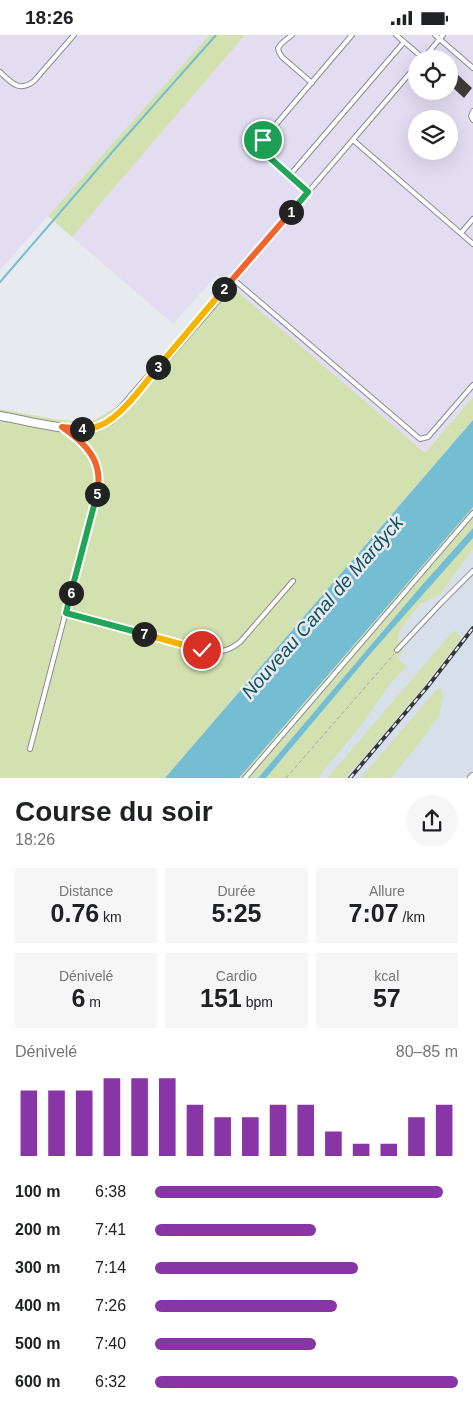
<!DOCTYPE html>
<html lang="fr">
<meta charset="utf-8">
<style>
:root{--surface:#fff;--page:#f6f6f6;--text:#202124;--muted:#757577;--accent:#8836a5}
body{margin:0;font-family:Helvetica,sans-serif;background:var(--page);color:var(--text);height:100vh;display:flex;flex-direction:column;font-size:19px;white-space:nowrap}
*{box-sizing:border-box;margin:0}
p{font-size:16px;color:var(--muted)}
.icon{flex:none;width:28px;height:28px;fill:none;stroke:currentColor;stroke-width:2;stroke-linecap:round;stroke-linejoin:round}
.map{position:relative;height:743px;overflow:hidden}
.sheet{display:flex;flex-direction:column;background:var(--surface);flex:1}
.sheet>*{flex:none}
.controls{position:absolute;left:408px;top:15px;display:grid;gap:10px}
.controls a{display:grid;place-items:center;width:50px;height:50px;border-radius:50%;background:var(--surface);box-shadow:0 5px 20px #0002;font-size:25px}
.pin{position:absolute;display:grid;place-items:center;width:42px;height:42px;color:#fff;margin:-21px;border:2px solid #fff;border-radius:50%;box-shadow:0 1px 5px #0007}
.km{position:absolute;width:25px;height:25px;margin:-12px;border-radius:50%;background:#222;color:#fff;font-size:14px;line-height:25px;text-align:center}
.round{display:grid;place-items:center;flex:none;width:52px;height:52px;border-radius:26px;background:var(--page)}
.headline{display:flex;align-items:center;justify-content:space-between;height:85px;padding:0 15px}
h1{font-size:28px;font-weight:700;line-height:38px}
.stats{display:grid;grid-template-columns:repeat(3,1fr);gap:8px;height:85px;padding:5px 15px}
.stats div{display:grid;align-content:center;border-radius:0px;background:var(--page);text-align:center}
.stats b{font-size:25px;font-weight:700}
.stats small{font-size:14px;font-weight:400}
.stats p{font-size:14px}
.chart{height:140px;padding:10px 15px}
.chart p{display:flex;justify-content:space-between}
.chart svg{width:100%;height:90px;margin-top:5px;stroke:var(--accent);stroke-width:6}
ul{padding:0 15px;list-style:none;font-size:16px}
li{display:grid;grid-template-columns:80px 60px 1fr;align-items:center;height:38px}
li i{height:12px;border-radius:6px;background:var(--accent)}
.status{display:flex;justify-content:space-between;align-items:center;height:35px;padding:0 25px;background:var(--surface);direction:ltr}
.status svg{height:14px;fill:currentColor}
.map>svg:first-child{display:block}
.industrial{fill:#e3ddf2;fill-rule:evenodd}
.built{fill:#d6dfea}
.green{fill:#d3e1b0}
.water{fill:#74bdd3}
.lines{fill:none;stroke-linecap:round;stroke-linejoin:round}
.stream{stroke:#74bdd3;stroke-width:2}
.building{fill:#403b39}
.lane-casing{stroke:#898d91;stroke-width:6}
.street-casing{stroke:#898d91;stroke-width:10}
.path{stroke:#a3a6aa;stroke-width:1;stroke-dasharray:4 2.5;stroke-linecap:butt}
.lane{stroke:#fff;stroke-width:4}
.street{stroke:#fff;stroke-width:8}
.rail-casing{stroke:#333537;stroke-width:4}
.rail{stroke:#e7ebf0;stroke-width:2;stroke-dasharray:5.5;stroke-linecap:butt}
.split-1-casing{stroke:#fff;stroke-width:10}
.split-2-casing{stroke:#fff;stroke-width:10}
.split-3-casing{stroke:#fff;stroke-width:10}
.split-4-casing{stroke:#fff;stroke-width:10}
.split-5-casing{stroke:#fff;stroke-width:10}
.split-6-casing{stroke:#fff;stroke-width:10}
.split-7-casing{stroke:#fff;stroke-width:10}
.split-8-casing{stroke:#fff;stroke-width:10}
.split-1{stroke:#22a559;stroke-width:6}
.split-2{stroke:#f0652b;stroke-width:6}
.split-3{stroke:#f5b400;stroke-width:6}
.split-4{stroke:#f5b400;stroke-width:6}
.split-5{stroke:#f0652b;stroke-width:6}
.split-6{stroke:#22a559;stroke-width:6}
.split-7{stroke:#22a559;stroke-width:6}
.split-8{stroke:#f5b400;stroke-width:6}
.labels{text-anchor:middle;stroke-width:5;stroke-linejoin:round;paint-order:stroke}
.water-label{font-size:19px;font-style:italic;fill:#0f4f5e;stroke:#e7ebf0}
</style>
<div class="status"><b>18:26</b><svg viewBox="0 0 49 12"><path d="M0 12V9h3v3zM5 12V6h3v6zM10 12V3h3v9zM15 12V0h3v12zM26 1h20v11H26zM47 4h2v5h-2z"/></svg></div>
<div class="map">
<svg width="473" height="743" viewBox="0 0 473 743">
<rect width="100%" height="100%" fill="#e7ebf0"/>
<!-- industrial -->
<path class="industrial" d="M0,0h209l-209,235z
M245,0h228v362l-48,56 -208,-178 -44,49 -101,-87zM416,24h33v32h-33zM416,84h33v32h-33z"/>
<!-- built -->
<path class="built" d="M473,514v224l-5,5h-123l89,-103 28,-38 -8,-7 -127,148h-9l41,-50 32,-45 16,-17 -9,-7v-18l2,-11 20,-26 20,-10z"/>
<!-- green -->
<path class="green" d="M209,0h36l-173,202 -24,-21z
M226,247l199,171 48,-56v23l-308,358h-165v-369l54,10 36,4 31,-19z
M473,472v21l-51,57 -164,193h-19z
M473,503v11l-33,45 -20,10 -20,26 -2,11 5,10 -5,8 9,7 -16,17 -32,45 -41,50h-52l106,-126z
M454,595l8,7c-36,49 -76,95 -117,141h-18z
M440,653l3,8 -4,20 -19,26 -29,36h-30l75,-88z"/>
<!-- water -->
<path class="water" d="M473,385v87l-234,271h-74z
M473,493v10l-101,114 -106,126h-8l164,-193z"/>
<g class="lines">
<!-- stream -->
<path class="stream" d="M0,247l114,-132 102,-115"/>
</g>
<!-- building -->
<path class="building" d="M457,39l15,14 -8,10 -15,-14z"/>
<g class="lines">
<!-- lane casing -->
<g class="lane-casing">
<path id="lane" d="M292,0l-10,8 -4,5 1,4 3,5 30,26
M396,0l27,23
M435,0l38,33
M423,24l20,-24
M0,37c11,10 19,21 34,9l40,-46
M473,76l-2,5 2,4
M353,105l120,104
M290,140l114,-133
M309,157l-48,-42 -1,-5 1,-3 91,-107
M461,198l12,-14
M233,244l187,160 8,-2 45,-52
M232,246l184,-215
M66,578l137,37c15,3 26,2 38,-9l52,-60
M397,615l44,-47 32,-32
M30,714l69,-264c1,-24 -14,-42 -33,-55
M245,743l228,-265"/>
</g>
<!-- street casing -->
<g class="street-casing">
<path id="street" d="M0,381c26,4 76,19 99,10 9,-3 16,-9 22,-16l108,-125
M472,743l1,-1"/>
</g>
<!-- path -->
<path class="path" d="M286,743l108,-124"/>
<!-- lane -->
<use href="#lane" class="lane"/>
<!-- street -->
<use href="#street" class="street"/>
<!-- rail casing -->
<g class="rail-casing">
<path id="rail" d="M350,743l78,-92 45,-58"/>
</g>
<!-- rail -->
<use href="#rail" class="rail"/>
</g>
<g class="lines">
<!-- split-1 casing -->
<g class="split-1-casing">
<path id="split-1" d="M263,105l-3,5 1,5 47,42 -17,20"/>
</g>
<!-- split-2 casing -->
<g class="split-2-casing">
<path id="split-2" d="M224,254l67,-77"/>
</g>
<!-- split-3 casing -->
<g class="split-3-casing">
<path id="split-3" d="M158,332l66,-78"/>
</g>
<!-- split-4 casing -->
<g class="split-4-casing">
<path id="split-4" d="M82,394c6,0 13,-1 19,-4 20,-8 43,-41 57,-58"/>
</g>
<!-- split-5 casing -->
<g class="split-5-casing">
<path id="split-5" d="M82,394l-20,-2c25,17 42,35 35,67"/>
</g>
<!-- split-6 casing -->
<g class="split-6-casing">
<path id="split-6" d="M71,558l26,-99"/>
</g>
<!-- split-7 casing -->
<g class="split-7-casing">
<path id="split-7" d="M71,558l-5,20 78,21"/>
</g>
<!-- split-8 casing -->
<g class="split-8-casing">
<path id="split-8" d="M144,599l58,16"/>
</g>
<!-- split-1 -->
<use href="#split-1" class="split-1"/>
<!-- split-2 -->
<use href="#split-2" class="split-2"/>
<!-- split-3 -->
<use href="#split-3" class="split-3"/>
<!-- split-4 -->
<use href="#split-4" class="split-4"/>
<!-- split-5 -->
<use href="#split-5" class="split-5"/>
<!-- split-6 -->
<use href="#split-6" class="split-6"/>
<!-- split-7 -->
<use href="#split-7" class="split-7"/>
<!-- split-8 -->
<use href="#split-8" class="split-8"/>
</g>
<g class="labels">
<!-- water labels -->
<g class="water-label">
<text transform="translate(322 572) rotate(-49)" y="7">Nouveau Canal de Mardyck</text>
</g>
</g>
</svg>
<div class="controls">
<a><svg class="icon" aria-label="locate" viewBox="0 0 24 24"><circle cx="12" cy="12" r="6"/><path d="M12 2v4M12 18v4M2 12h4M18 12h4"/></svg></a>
<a><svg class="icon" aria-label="layers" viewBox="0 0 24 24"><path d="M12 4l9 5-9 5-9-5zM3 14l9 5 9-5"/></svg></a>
</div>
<div class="pin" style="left:263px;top:105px;background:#1e9e55"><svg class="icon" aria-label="arrive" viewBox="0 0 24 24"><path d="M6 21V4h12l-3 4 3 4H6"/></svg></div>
<div class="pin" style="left:202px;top:615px;background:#d93025"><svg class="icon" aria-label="check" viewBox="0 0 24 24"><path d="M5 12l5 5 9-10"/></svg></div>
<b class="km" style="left:291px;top:177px">1</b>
<b class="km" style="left:224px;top:254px">2</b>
<b class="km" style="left:158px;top:332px">3</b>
<b class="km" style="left:82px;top:394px">4</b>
<b class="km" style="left:97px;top:459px">5</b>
<b class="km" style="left:71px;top:558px">6</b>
<b class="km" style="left:144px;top:599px">7</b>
</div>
<section class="sheet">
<div class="headline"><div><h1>Course du soir</h1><p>18:26</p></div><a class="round"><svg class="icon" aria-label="share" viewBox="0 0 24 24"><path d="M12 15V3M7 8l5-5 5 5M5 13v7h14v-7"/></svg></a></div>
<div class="stats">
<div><p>Distance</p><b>0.76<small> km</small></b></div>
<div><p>Durée</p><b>5:25</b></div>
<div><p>Allure</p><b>7:07<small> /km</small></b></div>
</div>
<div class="stats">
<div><p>Dénivelé</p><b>6<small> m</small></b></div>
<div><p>Cardio</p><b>151<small> bpm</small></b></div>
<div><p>kcal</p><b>57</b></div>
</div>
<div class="chart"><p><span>Dénivelé</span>80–85 m</p>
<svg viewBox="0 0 160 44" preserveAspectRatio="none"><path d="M5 44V12M15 44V12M25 44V12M35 44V6M45 44V6M55 44V6M65 44V19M75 44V25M85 44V25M95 44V19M105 44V19M115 44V32M125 44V38M135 44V38M145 44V25M155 44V19"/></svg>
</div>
<ul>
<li><b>100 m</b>6:38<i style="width:95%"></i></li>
<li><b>200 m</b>7:41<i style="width:53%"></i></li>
<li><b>300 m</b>7:14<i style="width:67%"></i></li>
<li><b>400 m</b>7:26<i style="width:60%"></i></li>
<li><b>500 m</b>7:40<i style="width:53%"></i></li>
<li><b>600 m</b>6:32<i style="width:100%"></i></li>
</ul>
</section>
